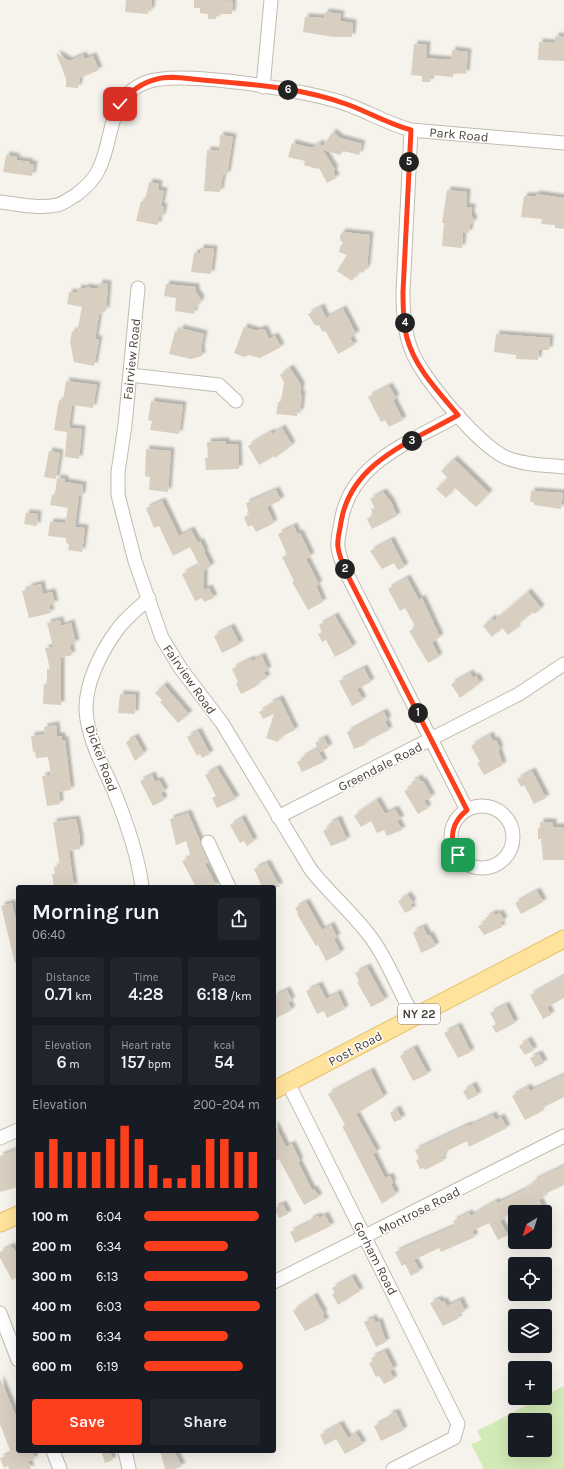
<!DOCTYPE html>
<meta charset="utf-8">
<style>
:root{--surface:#171b24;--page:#20242c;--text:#f1f3f6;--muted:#9ea1a6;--accent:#fc3f1d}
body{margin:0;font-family:Karla,sans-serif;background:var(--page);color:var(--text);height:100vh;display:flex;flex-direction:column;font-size:15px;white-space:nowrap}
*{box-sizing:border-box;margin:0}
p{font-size:13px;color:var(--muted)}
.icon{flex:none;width:22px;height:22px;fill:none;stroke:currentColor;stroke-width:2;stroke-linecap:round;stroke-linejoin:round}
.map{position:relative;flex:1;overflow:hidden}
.details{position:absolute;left:16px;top:885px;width:260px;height:568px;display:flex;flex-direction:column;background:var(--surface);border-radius:4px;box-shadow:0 4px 16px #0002}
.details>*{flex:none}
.needle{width:26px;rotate:218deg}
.buttons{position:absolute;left:508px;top:1205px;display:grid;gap:8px}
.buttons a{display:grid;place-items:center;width:44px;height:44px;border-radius:4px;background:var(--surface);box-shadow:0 4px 16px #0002;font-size:20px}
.pin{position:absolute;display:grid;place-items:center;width:34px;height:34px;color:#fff;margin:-17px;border-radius:8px;box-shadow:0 2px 6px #0006}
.km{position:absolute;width:20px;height:20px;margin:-10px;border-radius:50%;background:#222;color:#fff;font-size:11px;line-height:20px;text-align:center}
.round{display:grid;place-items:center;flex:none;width:42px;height:42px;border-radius:4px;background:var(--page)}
.overview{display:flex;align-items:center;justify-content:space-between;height:68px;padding:0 16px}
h1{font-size:22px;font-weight:600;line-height:30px}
.stats{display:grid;grid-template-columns:repeat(3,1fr);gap:6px;height:68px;padding:4px 16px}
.stats div{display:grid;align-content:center;border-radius:4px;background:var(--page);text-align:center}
.stats b{font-size:17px;font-weight:600}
.stats small{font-size:11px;font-weight:400}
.stats p{font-size:11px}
.chart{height:112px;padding:8px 16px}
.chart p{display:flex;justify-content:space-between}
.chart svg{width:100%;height:72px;margin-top:4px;stroke:var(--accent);stroke-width:6}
.button{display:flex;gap:8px;margin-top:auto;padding:8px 16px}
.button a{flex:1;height:46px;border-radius:4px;background:var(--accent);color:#fff;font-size:16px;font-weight:600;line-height:46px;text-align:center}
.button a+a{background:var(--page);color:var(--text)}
ul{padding:0 16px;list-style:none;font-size:13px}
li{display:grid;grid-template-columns:64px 48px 1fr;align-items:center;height:30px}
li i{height:10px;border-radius:5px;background:var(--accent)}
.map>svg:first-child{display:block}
.park{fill:#d2eab5;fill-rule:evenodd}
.building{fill:#d8cfc1;filter:url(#shadow)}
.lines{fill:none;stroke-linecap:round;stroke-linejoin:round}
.minor-casing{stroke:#c2bbae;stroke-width:15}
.major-casing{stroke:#e6c16a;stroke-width:19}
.minor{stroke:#fff;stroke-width:13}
.major{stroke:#ffe39c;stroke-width:17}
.route-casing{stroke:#fff;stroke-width:8}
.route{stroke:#fc3f1d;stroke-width:5}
.labels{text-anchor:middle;stroke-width:3;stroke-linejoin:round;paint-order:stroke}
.shield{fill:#fff;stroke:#817c74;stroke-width:1}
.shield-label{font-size:12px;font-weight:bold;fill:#4b4439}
.street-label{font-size:13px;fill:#4b4439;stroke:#fff}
</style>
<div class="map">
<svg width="564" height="1469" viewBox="0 0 564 1469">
<defs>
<filter id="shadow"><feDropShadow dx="3.5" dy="-3.5" stdDeviation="1" flood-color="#0004"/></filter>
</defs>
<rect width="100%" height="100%" fill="#f6f3ec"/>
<!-- park -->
<path class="park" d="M564,1386v83h-80l-13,-25 11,-4 -5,-9 64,-33h4v-2zM515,1420h30v30h-30z"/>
<!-- building -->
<path class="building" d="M126,0h26l-1,11 -2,-1 -1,4 -23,-2z
M194,0l39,1 -1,13h-15l-1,5h-8v-5l-8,-1v-5h-6z
M325,12l16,2 -1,7 13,2 -1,14h-19l-30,-5 2,-15 19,1z
M555,36l9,1v24l-26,-1 1,-18 14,1 2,-1z
M414,44l13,1 -1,13 25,2 1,-10 16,2 -2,22 -13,-1v4l-22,-2 -1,7h-8v-6l-11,-1z
M56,53l13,8 14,-6 2,4 8,-3 6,14 -19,8 -2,10 -12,-1v-8z
M333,132l7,6 22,6 -3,11 -16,-4 -3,4 -17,-5 12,20 -2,1 3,7 -9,5 -8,-15 -2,1 -13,-4 1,-4 -17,-4 4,-14 20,5 8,-5 2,4z
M220,135l13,2 -6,38h-4l-3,17 -16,-1 3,-41 12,1z
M6,155l11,2 -1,3 14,2 -1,2h5l-2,12 -29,-4z
M149,182l10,2 -1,6 6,1 -3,15 3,1 -2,10h-3l-1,8 -22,-4 5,-20h4z
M447,190l20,2 -1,15h6l-1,7 3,7 -4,4 -1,8h-6l-1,15 -20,-2 2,-23h-2z
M536,194l28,4v31l-9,-1v-3l-14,-1 1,-5 -21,-2 3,-21h12z
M343,232l27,3 -3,32 -4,6 -4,-2 -7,10 -15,-10 10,-16 -8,-3 1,-5 3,-4 -3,-3v-5z
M200,248l14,1 -3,25 -20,-2 3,-19h6z
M99,283l9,1 -2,27 -4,-1 -1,5 -2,-1 -4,25h4l-5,27 -20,-4 -4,-20 2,-11 5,1 5,-25 -15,-3 2,-12 8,1 1,-5 7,1v-2l13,2z
M166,284l30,3v5l5,7 -1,3 -6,7v5l-19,-3 1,-13 -12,-2z
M321,307l5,11 17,-9 13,25 -6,4 4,7 -16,9 -12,-22 -4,-1 -3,-6 -2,1 -3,-2 -6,-10z
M244,327l13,4 5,-2 3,1 4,9 6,-3 6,11 -21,11 -11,-3 -5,2 -10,-4z
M180,328l24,6 -3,14 1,8 -11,3 -22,-5 6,-23 4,1z
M496,334l54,4 -1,12h-10l-1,10 -22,-1v-4l-22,-3z
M290,368l11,17 -1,9h2l-2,19 -3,-1v4l-21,-2 2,-12h3l3,-20 -4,-7z
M66,381l31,4 -4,23 -21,-3 -3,23 13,1 -3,30 -14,-2 2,-25 -13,-2 5,-30 4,1z
M389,386l7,12 -3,2 10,20 -14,7 -4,-7 -4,2 -13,-25z
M151,401l32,4 -4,29 -29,-4 2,-9 -4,-1z
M282,428l10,17 -17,13 -1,-2 -15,9 -11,-19 23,-14 1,2z
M226,441v3h12l1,25 -33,1 -1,-12h3l-1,-16z
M146,449l25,2 -3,41 -19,-2 1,-13 -5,-1z
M49,451l11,2 -4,26 -12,-2z
M454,459l35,34 -13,14 -21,-19 -9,10 -10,-9 12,-11 -7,-7z
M57,478l8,1v3l18,3 -1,11h-3l-4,31 10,1 -3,24 -14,-2 1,-6 -3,-1v-5l-18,-2 2,-14 15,1 3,-15 -18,-3 2,-10h3z
M276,490l5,10 -14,7 7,16 -18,9 -4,-7 -4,2 -4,-10 5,-2 -3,-12z
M531,491l32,2 -2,16 -27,-4v-3h-4z
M383,492l8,10 6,14 -25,13 -5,-10 6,-4 -2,-6 4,-1 -5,-9z
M162,501l17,35 12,-6 7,13 2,-2 5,10 -1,1 7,14 -7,5v19l5,-2 5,10 -10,4 -2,-4 -7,3 -13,-27 17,-9 -9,-18 -17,9 -14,-30 -5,2 -8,-20z
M26,513l12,1 -1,12 -13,-2z
M294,526l3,8 3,-1 11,23 -5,3 13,25 -3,2 7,16 -15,8 -16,-28 2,-1 -12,-24 5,-2 -9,-21z
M391,540l14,27 -7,3 -4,-7 -12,6 -12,-18z
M407,578l12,22 3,-2 18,39 -8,5 7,15 -11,6 -19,-32 7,-3 -11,-20 -5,3 -12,-22z
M41,584l2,10 9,-2 3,12 -6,1 2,8 -22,5 -7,-27 7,-2 -1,-2z
M528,592l13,16 -6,6 -2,-2 -17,14 1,2 -9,7 -6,-7 -10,9 -9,-11 9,-8 2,3z
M335,616l18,31 -18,10 -9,-17 -4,2 -4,-8 4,-2 -3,-7z
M60,620l1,6 10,-3 5,20 -6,2 2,10 -11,3v47l-18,-1 1,-20h3v-15h3l-5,-21 8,-1 -6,-24z
M231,627l9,17 -18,9 -8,-17z
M262,656l6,14 -4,2 3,6 -11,6 1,2 -16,8 -5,-10 2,-2 -6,-13 19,-10 1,2z
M364,668l7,14 -14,7 6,11 -11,6 -13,-25z
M470,673l3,5 3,-2 4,7 -20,15 -9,-14z
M164,685l25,29 -11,9 -18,-21 2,-2 -7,-7z
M120,694l16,1 -1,19 -17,-1z
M279,699h1l15,31 -14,7 -3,5 -12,-4 8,-24 -11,5 -4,-7 11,-6 -1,-2z
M384,712l4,8 -3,1 4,9 -25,13 1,2 -11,4 -7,-17z
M56,725l1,11h5v4h3l6,50 -12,2 1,12 -13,2 -5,-30 9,-1 -3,-18 -12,1 -1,-7 -2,1 -2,-16 14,-2 -1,-7z
M198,731l12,23 -8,4 -2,-4 -3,2 -10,-19z
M490,735l3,6 3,-1 4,9 -2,1 5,15 -19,10 -7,-12 3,-1 -9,-16z
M135,737l9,16 -9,8 -9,-19z
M324,738l5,9 -9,5 -5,-9z
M317,749l7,13 -22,10 -5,-10 5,-2 -1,-2z
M217,768l19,31 -19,9 -5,-10 4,-2 -11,-21z
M532,771l14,27 -12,6 -10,-19 -3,2 -4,-8z
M152,775l3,7 4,-2 6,11 -4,2 3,7 -11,6 -13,-25z
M419,778l2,4 2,-1 9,16 -8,4 4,7 -10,6 -14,-23 9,-5 -2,-4z
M377,800l8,14 10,-5 6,10 -4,2 5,9 -15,6 -3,-6 -7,3 -6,-12 -10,6 -7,-11z
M188,813l21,49 -4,2 12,23h-21l-14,-26 9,-4 -5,-16 -10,4 -6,-26z
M242,818l12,23 -7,5 -3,-5 -4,2 -10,-18z
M76,819l4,19v11l-11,2 5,36h-20l-2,-13h3l-1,-7 6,-1 -7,-44z
M338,819l9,21 -16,6 -8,-15 7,-4 -2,-3z
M540,822h13v5h10l1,33h-21l-2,-21h-3v-11h2z
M267,863l13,24h-18l-8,-18z
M537,891l6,11 -22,12 -6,-11z
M408,895l5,8 -3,2 3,4 -8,4 -7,-12z
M306,902l16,28 9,-5 6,12 -3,2 7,14 -15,8 -8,-16 -2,1 -19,-32 1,-1 -3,-5z
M12,903l6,26v34h-3l-14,-57z
M494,913l1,2 5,-2 4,7 -4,3 2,4 -18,8 -6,-9 9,-5 -2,-3z
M423,927l5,9 2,-1 6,11 -15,7 -8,-21z
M367,967l18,33 -14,7 -14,-25 2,-1 -4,-8z
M564,976v22l-17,9 4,8 -8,4 -13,-24z
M319,985l7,14 12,-6 7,16 -18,9 -3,-7 -7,3 -11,-23z
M287,990l5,11 -4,1 4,8 -18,9v-23z
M506,1005l9,18 -19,10 -4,-7 4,-2 -6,-11z
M458,1026l13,26 -13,6 -14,-25z
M528,1040l6,10 -9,5 -6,-9z
M414,1048l14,26 -15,7 -13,-25z
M539,1054l5,9 -9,4 -5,-9z
M371,1071l13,26 -28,17 21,38 -4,2 12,24 5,-2 3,7 -2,1 5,10 -14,10 -40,-78 3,-1 -17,-31z
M564,1075v22l-24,12 1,3 -16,8 -13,-24 16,-9 2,4z
M473,1085l5,10 -10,5 -5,-9z
M397,1109l5,10 -8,3 -4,-9z
M493,1115l3,5 5,-3 6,11 -38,19 -2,-6 -24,12 1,3 -3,2 2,3 -18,9 -1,-2 -4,1 -4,-9 3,-1 -4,-9 53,-25 1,1z
M274,1123l12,24 6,-3 8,17 -2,1 14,28 2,-1 5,8 -15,8 -25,-46 -5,3z
M18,1149v38l-18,5v-36z
M564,1166v19l-21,10 1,2 -5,3 6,12h-18l-3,-5h-2l-19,10 1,2 -4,2 8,14 -10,5 -9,-17 -17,8 3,6 -34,15 -2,-4 -25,12 6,11 -9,5 -6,-12 -3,2 -7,-14 57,-25 3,-2 -2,-4 16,-8 2,3 25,-15 1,2 7,-3 20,-10 10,-7 -1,-2z
M283,1204l5,10 -9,4 -5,-10z
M325,1215l6,11 -36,17 -5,-11 20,-10 -1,-2 9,-4 1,2z
M11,1246l7,8v23l-6,3 -12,-22v-6z
M352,1277l8,14 -22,14 -6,-11 3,-1 -3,-5z
M314,1296l10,18 -2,1 4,6 -21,10 -12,-20z
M439,1299l2,3 3,-1 3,5 13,-6 5,11 -8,4 2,3 -16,8 -13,-23z
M373,1318l3,5 3,-2 7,21 -10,5 -12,-25z
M385,1351l9,18 -4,2 4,8 -10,5 -5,-8 -3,1 -7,-14 4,-2 -2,-3z
M0,1378l18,43v30h14l3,8 -7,2 3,8h-22l-1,-3 -4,2 -4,-10 11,-5 -11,-29z
M396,1412l8,18 -23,11 -7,-15 16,-8 -2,-3z
M340,1424l8,14 8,-5 7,11 -18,10 -9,-15 -11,6 -5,-10z
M101,1451h9l3,9 -8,3z
M160,1451h14l8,15 -6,3h-11z"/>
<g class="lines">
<!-- minor casing -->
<g class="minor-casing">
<path id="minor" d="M263,87l8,-87
M411,130l-8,162c0,19 1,39 8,57 9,27 69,98 96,109 17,7 38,7 57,9
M0,202c18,2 39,7 57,3 6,-1 13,-7 19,-10 9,-7 17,-14 22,-24 17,-32 7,-73 49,-89 34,-13 166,9 202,23 21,8 40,19 62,25l153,13
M138,288l-13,137 -7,47v23l17,66 27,77 19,31 41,54 89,147c19,24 43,44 61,69 17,23 27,53 42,78
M130,375l89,10 17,16
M458,415c-47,27 -108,47 -117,107 -1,8 -4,17 -3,25 1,11 7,22 11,31l118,232
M451 837a31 31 0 1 1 62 0a31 31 0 1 1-62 0Z
M278,817l241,-123 45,-30
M208,842l21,45
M142,887c-4,-33 -16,-66 -28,-96 -11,-25 -26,-52 -28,-80 -1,-28 15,-59 31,-81 8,-12 22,-22 32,-32
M288,1083l170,341 -4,14 -61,31
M0,1138l18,-8
M274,1282l290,-146
M0,1313l18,47
M53,1451l7,18
M125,1451l4,18"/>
</g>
<!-- major casing -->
<g class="major-casing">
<path id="major" d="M274,1090l290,-151
M0,1223l18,-8"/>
</g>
<!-- minor -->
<use href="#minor" class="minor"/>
<!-- major -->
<use href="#major" class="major"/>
</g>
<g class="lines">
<!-- route casing -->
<g class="route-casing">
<path id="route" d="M120,104c11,-13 21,-21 37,-25 14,-4 31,0 45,1 49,4 101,8 147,25 21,8 40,19 62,25l-8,162c0,15 0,31 4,46 8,30 32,54 51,77 -47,27 -107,47 -117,107 -1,8 -4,16 -3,25 1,10 7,22 11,31l118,232c-15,12 -19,28 -9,45"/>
</g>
<!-- route -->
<use href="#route" class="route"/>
</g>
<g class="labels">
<!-- shield labels -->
<rect class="shield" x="398" y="1004" width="42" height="20" rx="3"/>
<g class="shield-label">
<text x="419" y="1018">NY 22</text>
</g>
<!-- street labels -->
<g class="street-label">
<text transform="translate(459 134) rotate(5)" y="5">Park Road</text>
<text transform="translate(131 359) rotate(-84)" y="5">Fairview Road</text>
<text transform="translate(190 679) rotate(55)" y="5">Fairview Road</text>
<text transform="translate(102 758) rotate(70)" y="5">Dickel Road</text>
<text transform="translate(380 766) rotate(-27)" y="5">Greendale Road</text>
<text transform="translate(355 1048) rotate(-28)" y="5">Post Road</text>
<text transform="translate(419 1210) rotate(-27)" y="5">Montrose Road</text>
<text transform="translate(376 1258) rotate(63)" y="5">Gorham Road</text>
</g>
</g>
</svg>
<div class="buttons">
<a><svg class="needle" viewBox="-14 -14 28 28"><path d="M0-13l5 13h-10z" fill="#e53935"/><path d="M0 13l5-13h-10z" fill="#9ea1a6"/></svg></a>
<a><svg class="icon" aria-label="locate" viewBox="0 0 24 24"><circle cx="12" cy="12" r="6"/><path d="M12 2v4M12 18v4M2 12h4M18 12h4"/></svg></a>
<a><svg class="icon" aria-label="layers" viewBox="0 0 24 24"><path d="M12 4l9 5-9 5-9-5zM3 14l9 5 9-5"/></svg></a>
<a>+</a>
<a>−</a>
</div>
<div class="pin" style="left:458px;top:855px;background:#1e9e55"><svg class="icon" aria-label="arrive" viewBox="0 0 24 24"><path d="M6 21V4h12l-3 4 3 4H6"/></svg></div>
<div class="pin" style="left:120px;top:104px;background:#d93025"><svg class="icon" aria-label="check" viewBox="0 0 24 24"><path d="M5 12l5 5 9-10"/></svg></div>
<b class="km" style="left:418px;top:713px">1</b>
<b class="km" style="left:345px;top:569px">2</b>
<b class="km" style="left:412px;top:441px">3</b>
<b class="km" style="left:405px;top:323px">4</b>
<b class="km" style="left:409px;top:162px">5</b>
<b class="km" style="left:288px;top:90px">6</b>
<section class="details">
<div class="overview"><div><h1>Morning run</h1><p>06:40</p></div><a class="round"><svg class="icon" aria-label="share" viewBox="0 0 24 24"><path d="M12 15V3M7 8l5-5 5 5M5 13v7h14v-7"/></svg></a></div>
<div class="stats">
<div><p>Distance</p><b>0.71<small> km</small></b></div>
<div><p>Time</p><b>4:28</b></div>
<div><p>Pace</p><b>6:18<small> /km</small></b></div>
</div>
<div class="stats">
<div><p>Elevation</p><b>6<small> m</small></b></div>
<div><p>Heart rate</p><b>157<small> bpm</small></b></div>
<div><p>kcal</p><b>54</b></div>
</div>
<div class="chart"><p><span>Elevation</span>200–204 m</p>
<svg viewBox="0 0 160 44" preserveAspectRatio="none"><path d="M5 44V22M15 44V14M25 44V22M35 44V22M45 44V22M55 44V14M65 44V6M75 44V14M85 44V30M95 44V38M105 44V38M115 44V30M125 44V14M135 44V14M145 44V22M155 44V22"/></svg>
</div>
<ul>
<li><b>100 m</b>6:04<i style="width:99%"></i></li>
<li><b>200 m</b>6:34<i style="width:72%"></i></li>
<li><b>300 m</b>6:13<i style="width:90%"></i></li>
<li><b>400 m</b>6:03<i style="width:100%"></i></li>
<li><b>500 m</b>6:34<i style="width:72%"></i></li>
<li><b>600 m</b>6:19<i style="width:85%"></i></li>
</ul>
<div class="button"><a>Save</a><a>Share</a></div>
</section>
</div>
